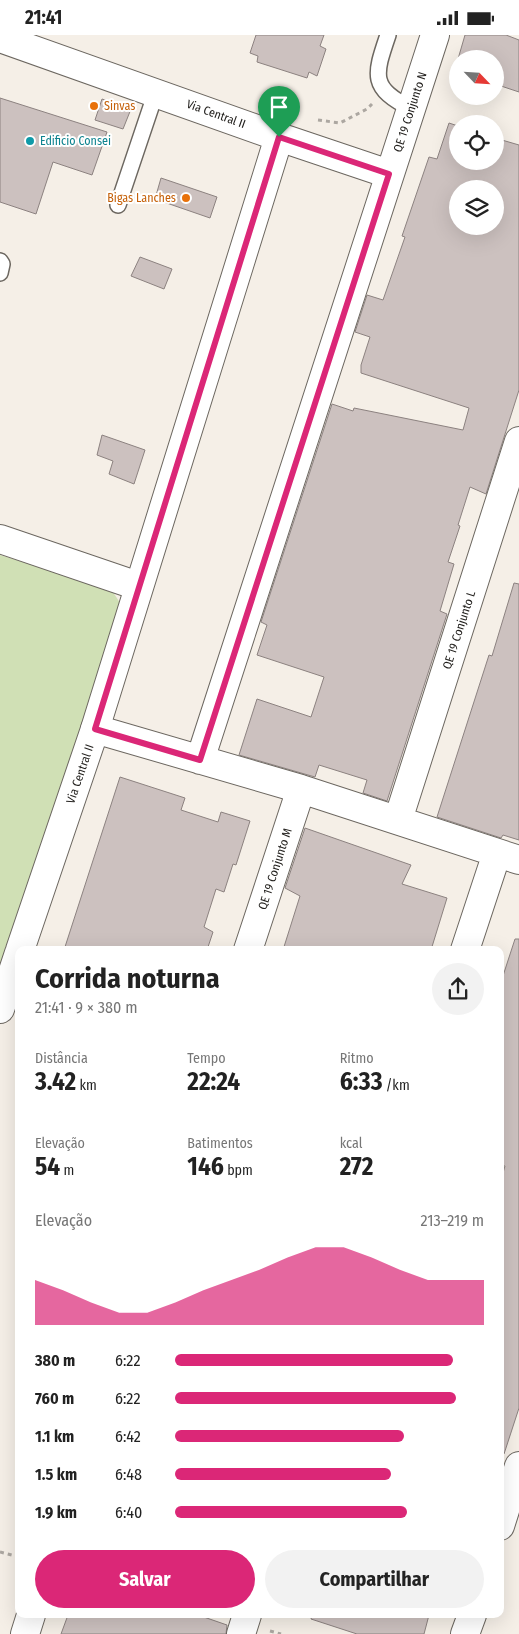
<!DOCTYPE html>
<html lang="pt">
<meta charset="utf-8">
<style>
:root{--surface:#fff;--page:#f2f2f2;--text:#222;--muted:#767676;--accent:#db2777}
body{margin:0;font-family:"Fira Sans Condensed",sans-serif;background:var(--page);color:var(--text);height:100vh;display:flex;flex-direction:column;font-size:19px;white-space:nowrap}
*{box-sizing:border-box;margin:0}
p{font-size:16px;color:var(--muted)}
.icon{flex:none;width:28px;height:28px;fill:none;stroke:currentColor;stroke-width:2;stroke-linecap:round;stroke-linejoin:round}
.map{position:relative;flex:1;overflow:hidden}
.details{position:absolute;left:15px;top:911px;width:489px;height:672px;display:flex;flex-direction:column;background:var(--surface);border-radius:10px;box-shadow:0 5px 20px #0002}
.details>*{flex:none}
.needle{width:32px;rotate:115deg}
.fabs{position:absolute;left:449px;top:15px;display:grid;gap:10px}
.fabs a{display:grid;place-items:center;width:55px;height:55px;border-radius:50%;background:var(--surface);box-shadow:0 5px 20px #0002;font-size:25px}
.pin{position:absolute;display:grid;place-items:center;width:42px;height:42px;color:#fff;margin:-51px -21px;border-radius:50% 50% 50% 0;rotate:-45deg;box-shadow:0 0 5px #0007}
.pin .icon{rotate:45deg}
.round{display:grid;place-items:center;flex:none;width:52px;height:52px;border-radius:26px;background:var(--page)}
.overview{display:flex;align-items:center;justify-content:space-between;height:85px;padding:0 20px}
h1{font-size:28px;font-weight:700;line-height:38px}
.metrics{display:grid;grid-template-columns:repeat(3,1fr);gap:8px;height:85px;padding:5px 20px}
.metrics div{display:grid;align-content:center}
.metrics b{font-size:25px;font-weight:700}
.metrics small{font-size:14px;font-weight:400}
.metrics p{font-size:14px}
.chart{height:140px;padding:10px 20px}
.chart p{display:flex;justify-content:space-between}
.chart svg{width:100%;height:90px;margin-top:5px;fill:var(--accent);opacity:.7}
.primary-button{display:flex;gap:10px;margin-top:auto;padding:10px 20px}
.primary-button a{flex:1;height:58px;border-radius:30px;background:var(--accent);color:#fff;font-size:20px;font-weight:700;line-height:58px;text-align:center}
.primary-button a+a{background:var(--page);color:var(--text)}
ul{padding:0 20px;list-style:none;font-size:16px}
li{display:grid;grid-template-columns:80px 60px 1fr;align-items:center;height:38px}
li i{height:12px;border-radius:6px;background:var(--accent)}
.status{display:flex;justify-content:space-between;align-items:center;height:35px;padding:0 25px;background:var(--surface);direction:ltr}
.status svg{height:14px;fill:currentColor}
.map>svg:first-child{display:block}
.green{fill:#d0e0b5}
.building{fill:#ccc1bf;stroke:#8c8280;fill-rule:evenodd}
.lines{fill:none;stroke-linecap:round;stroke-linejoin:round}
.service-casing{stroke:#6c6760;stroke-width:18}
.minor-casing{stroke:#6c6760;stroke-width:30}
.tertiary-casing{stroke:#6c6760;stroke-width:30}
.path{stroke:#aca7a1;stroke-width:3;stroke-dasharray:4 4;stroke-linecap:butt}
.service{stroke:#fff;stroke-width:15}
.minor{stroke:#fff;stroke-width:28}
.tertiary{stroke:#fff;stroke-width:28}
.route-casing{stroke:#fff;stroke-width:10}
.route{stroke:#db2777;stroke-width:6}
.food-dot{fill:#e8710a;stroke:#fff;stroke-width:2}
.culture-dot{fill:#0f9aa8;stroke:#fff;stroke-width:2}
.labels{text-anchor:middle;stroke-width:4;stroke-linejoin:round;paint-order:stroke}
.food-label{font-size:12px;fill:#c56008;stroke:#fff;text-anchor:start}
.street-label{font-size:12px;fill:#24221f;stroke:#fff}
.culture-label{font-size:12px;fill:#0d838f;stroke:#fff;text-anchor:start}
</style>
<div class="status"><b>21:41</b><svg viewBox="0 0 49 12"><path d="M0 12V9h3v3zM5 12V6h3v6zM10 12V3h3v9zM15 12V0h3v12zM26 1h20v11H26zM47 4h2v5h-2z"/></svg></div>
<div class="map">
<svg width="519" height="1599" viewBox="0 0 519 1599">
<rect width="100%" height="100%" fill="#f5efe7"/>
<!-- green -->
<path class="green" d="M0,520l111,34 13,20 -124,367z"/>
<!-- building -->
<path class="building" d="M256,0h68l-4,11 6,3 -9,27 -8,-4 -2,6 -50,-16 1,-6 -8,-3z
M465,0h41l13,5v52l-24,-8v-25h-37z
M0,63l107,34 -15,43 -39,-13 -17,52 -36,-12z
M102,64l29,10 -8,20 -28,-9z
M449,88l9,3v35h37v-23l24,7v245l-33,104 -16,-7 -12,38 2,1 -12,36 6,2 -14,47 7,3 -60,187 -24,-8 4,-13 -48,-15 -4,12 -76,-22 18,-56 54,18 13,-40 -67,-22 10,-30 -6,-3 71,-218 21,7 1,-3 109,22 6,-22 -108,-35v-8l9,-28 -15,-5 12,-37 16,5 22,-63 -3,-1 27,-79 8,2zM458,154h37v37h-37z
M161,143l56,19 -7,21 -55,-19z
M140,222l32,12 -8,20 -33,-13z
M102,400l43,15 -11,34 -25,-10 4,-13 -16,-6z
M514,548l5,1v256l-16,-5 -2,3 -64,-21 52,-162 3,1z
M120,742l65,21 -4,12 37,12 3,-10 29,9 -14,44 -3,-1 -9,28 -8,-3 -12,38 9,5 -6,18h-143z
M305,793l106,37 -9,19 45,14 -16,52h-148l17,-54 -15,-8z
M515,904h4v469l-15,46 -4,-1v-270l5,-17 -5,-1v-180z
M68,1580h130l29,10 -1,9h-165z
M312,1580h117l-5,19h-67l-46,-15z"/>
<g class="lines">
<!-- service casing -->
<g class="service-casing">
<path id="service" d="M388,0c-14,41 -18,53 24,74
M118,170l38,-113
M0,226l2,3 -2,9"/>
</g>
<!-- minor casing -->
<g class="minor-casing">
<path id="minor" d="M279,102l110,37
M0,504l138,47
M95,694l206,60 218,71
M200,725l235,-725
M398,785l121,-379
M248,915l53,-161
M465,915l32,-97
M0,974l6,-17
M500,1491l19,-60
M25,1599l6,-19
M241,1599l6,-19
M465,1599l7,-19"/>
</g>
<!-- tertiary casing -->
<g class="tertiary-casing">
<path id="tertiary" d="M0,3l279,99 -184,592 -75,221
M0,955l6,2 13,-39"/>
</g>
<!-- path -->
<path class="path" d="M318,85l22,3 27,-14 5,-5
M0,1517l19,5
M270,1596l11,3"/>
<!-- service -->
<use href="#service" class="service"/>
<!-- minor -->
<use href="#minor" class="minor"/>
<!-- tertiary -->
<use href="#tertiary" class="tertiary"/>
</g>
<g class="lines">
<!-- route casing -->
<g class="route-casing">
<path id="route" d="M279,102l110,37 -189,586 -105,-31z"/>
</g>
<!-- route -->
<use href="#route" class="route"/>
</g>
<!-- markers -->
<g class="food-dot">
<circle cx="94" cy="71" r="5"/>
<circle cx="186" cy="163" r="5"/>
</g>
<circle class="culture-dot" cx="30" cy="106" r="5"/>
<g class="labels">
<!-- food labels -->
<g class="food-label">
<text x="104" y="75">Sinvas</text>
<text x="176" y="167" text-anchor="end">Bigas Lanches</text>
</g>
<!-- street labels -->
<g class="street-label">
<text transform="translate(410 77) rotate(-72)" y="4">QE 19 Conjunto N</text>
<text transform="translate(216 79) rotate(20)" y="4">Via Central II</text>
<text transform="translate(459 595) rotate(-72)" y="4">QE 19 Conjunto L</text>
<text transform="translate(80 739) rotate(-71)" y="4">Via Central II</text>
<text transform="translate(275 834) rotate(-72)" y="4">QE 19 Conjunto M</text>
</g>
<!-- culture labels -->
<g class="culture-label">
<text x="40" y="110">Edificio Consei</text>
</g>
</g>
</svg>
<div class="fabs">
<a><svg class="needle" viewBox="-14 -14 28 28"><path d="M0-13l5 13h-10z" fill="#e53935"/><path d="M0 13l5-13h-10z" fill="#767676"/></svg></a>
<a><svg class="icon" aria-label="locate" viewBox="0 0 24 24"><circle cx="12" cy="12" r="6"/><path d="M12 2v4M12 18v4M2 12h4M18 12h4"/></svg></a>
<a><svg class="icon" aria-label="layers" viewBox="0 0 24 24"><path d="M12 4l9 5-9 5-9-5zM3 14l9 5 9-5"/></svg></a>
</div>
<div class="pin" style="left:279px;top:102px;background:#1e9e55"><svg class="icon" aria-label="arrive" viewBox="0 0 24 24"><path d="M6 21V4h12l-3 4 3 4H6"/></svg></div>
<section class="details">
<div class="overview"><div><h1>Corrida noturna</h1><p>21:41 · 9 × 380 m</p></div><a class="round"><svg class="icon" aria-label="share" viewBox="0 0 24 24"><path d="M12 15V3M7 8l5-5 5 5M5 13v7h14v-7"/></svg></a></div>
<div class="metrics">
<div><p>Distância</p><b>3.42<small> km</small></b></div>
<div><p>Tempo</p><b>22:24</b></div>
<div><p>Ritmo</p><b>6:33<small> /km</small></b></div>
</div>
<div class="metrics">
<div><p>Elevação</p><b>54<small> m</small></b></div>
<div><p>Batimentos</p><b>146<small> bpm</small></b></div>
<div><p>kcal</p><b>272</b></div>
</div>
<div class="chart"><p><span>Elevação</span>213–219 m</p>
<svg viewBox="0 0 160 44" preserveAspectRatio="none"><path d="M0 44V22L10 27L20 33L30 38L40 38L50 33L60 27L70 22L80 17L90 11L100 6L110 6L120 11L130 17L140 22L150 22L160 22V44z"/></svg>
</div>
<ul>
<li><b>380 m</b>6:22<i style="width:90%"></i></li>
<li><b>760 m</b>6:22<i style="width:91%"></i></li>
<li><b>1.1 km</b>6:42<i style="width:74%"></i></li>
<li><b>1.5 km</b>6:48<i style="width:70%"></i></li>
<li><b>1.9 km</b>6:40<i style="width:75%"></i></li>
</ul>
<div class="primary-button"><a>Salvar</a><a>Compartilhar</a></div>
</section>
</div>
